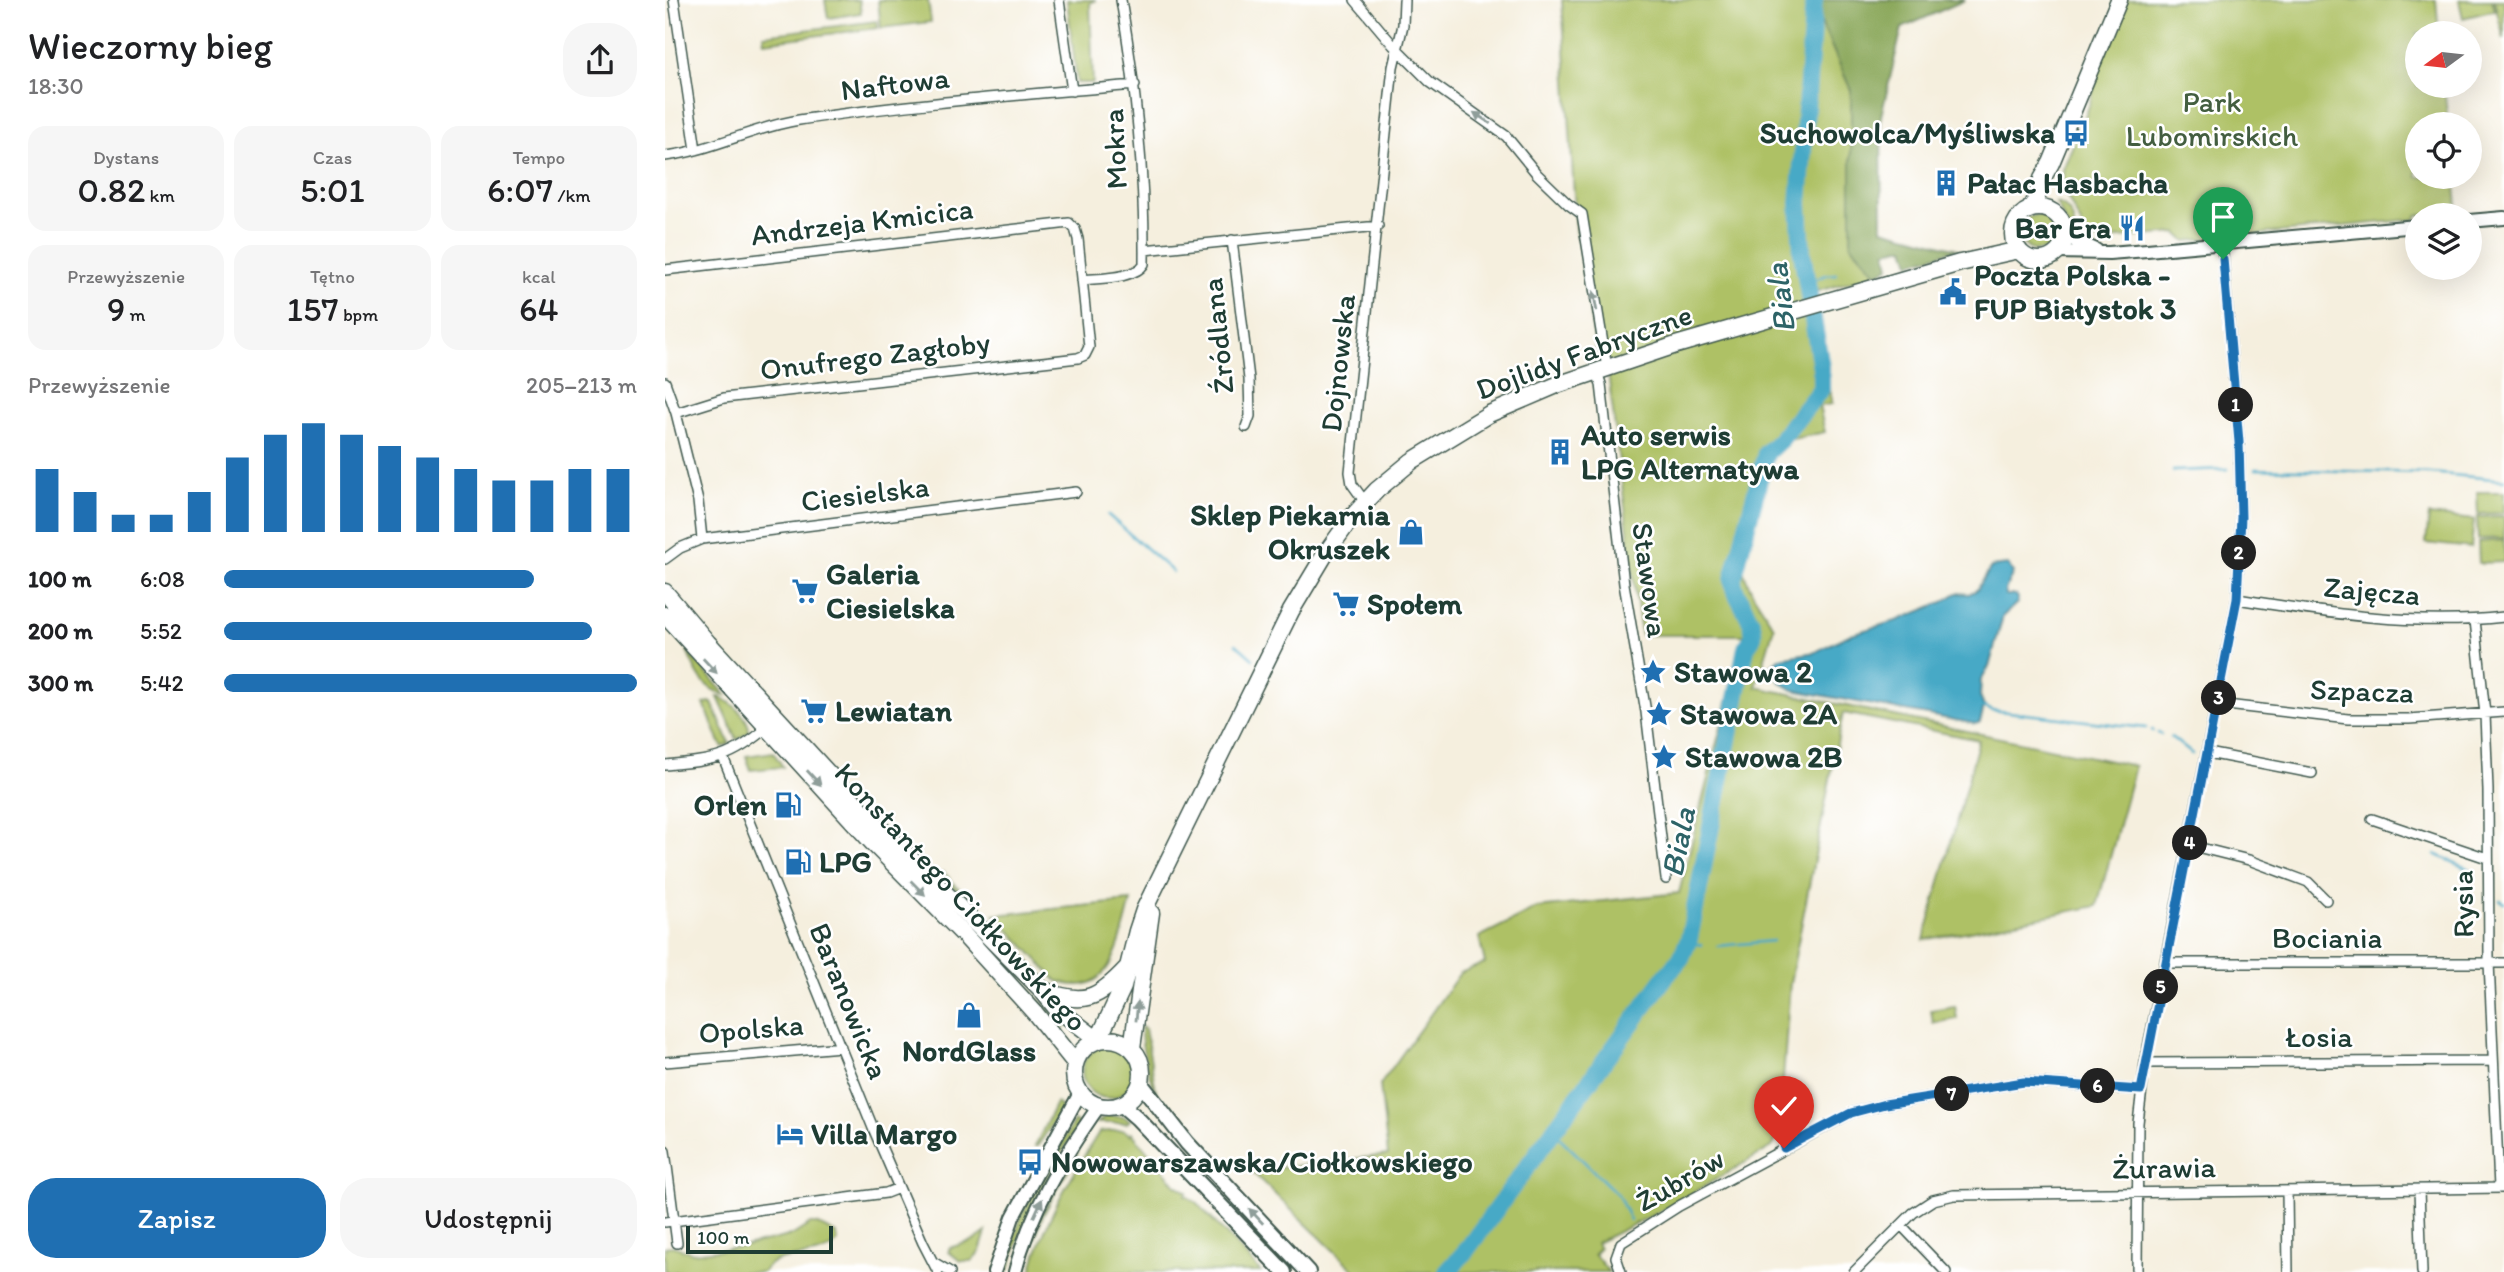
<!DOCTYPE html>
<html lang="pl">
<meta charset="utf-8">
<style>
:root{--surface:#fff;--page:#f6f6f6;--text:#202124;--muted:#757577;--accent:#1f6fb2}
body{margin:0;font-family:Itim,sans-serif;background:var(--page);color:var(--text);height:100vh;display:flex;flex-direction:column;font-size:26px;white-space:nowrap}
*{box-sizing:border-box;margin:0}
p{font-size:23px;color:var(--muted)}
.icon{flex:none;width:38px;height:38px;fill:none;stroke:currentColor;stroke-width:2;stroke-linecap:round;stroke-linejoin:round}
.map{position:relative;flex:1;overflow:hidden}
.drawer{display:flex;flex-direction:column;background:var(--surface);width:665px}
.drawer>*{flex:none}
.needle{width:46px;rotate:255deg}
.buttons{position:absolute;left:1740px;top:21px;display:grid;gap:14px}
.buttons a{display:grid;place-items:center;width:77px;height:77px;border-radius:50%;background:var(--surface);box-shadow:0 7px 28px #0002;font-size:35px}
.scale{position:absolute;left:21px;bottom:18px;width:147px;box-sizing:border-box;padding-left:7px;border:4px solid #1f3d34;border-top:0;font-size:19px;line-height:24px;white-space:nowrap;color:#1f3d34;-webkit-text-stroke:5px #fff;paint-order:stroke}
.pin{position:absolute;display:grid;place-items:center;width:60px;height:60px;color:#fff;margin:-72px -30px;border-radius:50% 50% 50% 0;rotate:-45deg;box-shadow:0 0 7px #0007}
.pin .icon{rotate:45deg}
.km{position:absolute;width:35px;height:35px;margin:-18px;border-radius:50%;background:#222;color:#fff;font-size:19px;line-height:35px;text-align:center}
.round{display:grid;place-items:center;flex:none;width:74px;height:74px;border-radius:28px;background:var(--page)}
.overview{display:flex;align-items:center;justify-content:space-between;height:119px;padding:0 28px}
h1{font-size:38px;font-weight:600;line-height:52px}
.stats{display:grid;grid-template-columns:repeat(3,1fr);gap:10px;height:119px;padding:7px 28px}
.stats div{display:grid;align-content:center;border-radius:18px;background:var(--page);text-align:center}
.stats b{font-size:35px;font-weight:600}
.stats small{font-size:19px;font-weight:400}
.stats p{font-size:19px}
.chart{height:196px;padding:14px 28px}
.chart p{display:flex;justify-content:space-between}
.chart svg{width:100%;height:126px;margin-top:7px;stroke:var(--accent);stroke-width:6}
.action{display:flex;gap:14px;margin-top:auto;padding:14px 28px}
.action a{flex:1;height:80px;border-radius:28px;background:var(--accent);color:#fff;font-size:28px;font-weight:600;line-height:80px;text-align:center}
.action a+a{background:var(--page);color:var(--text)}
ul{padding:0 28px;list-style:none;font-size:23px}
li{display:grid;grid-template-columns:112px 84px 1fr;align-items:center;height:52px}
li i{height:18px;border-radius:9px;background:var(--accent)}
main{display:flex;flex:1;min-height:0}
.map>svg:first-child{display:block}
.green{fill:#aec165;stroke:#667f4c;stroke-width:2}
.forest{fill:#8aa75a;stroke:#547247;stroke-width:2}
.water{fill:#46a9c6;stroke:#32737d;stroke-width:2}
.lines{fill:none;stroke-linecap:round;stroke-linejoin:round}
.stream{stroke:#46a9c6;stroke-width:2.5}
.river{stroke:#46a9c6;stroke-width:18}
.street-casing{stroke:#3f584e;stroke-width:12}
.secondary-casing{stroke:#3f584e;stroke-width:16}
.primary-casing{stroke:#3f584e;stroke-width:18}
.highway-casing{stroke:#3f584e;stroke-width:19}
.street{stroke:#fff;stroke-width:9}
.secondary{stroke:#fff;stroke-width:12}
.primary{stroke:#fff;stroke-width:14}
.highway{stroke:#fff;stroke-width:16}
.oneway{fill:#8f9e9a}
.route-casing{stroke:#fff;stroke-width:14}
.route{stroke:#1f6fb2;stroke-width:9}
.labels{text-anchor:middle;stroke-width:5;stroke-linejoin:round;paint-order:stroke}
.street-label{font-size:30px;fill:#1f3d34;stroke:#fff}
.park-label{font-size:30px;fill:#435e40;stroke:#fff}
.poi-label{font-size:30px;font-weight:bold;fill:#1f3d34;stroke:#fff;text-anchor:start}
.water-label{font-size:32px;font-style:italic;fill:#2d6367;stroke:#fff}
</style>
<main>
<section class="drawer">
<div class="overview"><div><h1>Wieczorny bieg</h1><p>18:30</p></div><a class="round"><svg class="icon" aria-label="share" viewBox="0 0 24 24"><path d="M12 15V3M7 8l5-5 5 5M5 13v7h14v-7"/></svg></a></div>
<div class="stats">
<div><p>Dystans</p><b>0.82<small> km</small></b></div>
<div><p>Czas</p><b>5:01</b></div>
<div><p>Tempo</p><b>6:07<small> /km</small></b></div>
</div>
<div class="stats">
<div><p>Przewyższenie</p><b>9<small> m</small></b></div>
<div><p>Tętno</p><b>157<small> bpm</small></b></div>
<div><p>kcal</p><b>64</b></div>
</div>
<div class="chart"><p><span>Przewyższenie</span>205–213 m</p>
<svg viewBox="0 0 160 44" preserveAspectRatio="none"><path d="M5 44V22M15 44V30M25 44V38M35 44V38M45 44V30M55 44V18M65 44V10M75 44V6M85 44V10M95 44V14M105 44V18M115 44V22M125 44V26M135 44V26M145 44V22M155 44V22"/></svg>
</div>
<ul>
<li><b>100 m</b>6:08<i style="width:75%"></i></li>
<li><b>200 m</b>5:52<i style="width:89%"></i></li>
<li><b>300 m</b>5:42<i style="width:100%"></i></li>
</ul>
<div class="action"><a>Zapisz</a><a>Udostępnij</a></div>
</section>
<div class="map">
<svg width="1839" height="1272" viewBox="0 0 1839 1272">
<rect width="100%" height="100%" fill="#fff"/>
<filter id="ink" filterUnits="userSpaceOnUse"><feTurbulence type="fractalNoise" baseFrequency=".0143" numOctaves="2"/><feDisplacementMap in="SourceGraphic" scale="14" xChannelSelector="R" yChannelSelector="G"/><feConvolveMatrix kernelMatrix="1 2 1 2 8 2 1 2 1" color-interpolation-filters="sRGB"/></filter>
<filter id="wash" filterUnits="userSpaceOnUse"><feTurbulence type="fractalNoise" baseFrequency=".00686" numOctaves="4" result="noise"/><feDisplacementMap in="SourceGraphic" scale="28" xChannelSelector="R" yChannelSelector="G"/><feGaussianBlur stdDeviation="1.57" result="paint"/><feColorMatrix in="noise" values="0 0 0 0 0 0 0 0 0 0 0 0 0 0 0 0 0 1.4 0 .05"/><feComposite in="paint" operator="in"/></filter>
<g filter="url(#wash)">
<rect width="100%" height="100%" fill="#f5efde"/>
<!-- green -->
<path class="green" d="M160,0h34l2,13 -33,5z
M213,0h50l3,22 -50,6z
M402,0h29l-6,3 3,80h-16z
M897,0h258l-1,18 32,72v155l26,29 -66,19 21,111 -13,2 6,26 -42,9 -15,14 -30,105 15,34 21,33 -18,60 379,79 -38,140 -173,34 55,-200 -136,-27 -53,270 -11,152 -7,12 -113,65 -63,31 3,6 -5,5 15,18h-253l-105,-101 137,-16 -8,-70 80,-112 25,-10 -6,-26 58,-29 142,-15 65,-258h-103l-33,-262 -10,-12 -22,-133z
M1461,0h310l3,33h-22v53h27l4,38h-31v53h37l4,38h-41v4l-232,22 -8,-8 -80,7 -9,-2 -24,-47 -1,-12v-10l25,-60 8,-30 -2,-2z
M1798,0h29l3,10 -32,8 -4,-17z
M1829,0h10v39z
M212,21l1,7 -114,14 -1,-7z
M1391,203c14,3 19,17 18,30l-4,-2z
M1355 233a18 18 0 1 1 36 0a18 18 0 1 1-36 0Z
M1812,492h27v21l-26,1z
M1764,515l45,5 -3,28 -45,-5z
M1839,516v22l-26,1 -1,-22z
M1839,540v22l-25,1 -1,-21z
M22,651l39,44c-23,-5 -31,-24 -39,-44z
M53,697c13,4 32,20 31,35l-12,8z
M44,702l3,1 18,41 -7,3 -2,-2 -17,-41z
M108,752l10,15 -32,3 -5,-14z
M238,863l73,70 68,72 23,20 -6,8z
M278,872l106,110 8,7 -10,-6 -107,-109z
M466,901c-10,37 -20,103 -75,79l-61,-65z
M1290,1006l2,13 -24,4 -2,-13z
M476,1027l4,2 12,68c-7,-17 -17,-53 -16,-70z
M417 1072a26 26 0 1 1 52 0a26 26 0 1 1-52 0Z
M391,1103l7,5 -26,39 -2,-1z
M441,1116l18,1 6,3 -3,3h-30z
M409,1121l5,3c-29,48 -56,93 -71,148h-7l22,-60z
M459,1130l6,5 2,-2 43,51 12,8 -2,3 12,8 64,69h-230c15,-56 38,-92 68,-140z
M412,1150l1,2 -35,63 -19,57h-3l20,-58z
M145,1224h7l19,10 2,7c-15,23 -63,8 -75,31h-98v-25l8,-1 20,7 49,-6 51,-12z
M321,1232l-6,19 -8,10h-12l-11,-9v-4l26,-8z"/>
<!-- forest -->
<path class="forest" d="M1155,0h145l-63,28 -21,88 1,113 76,20 -48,14 -5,-16 -19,4 3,16 -12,7 -26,-29v-155l-32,-72z"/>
<!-- water -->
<path class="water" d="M1343,565l5,7 -8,18 1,5h10l2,3 -1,5 -14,13 -14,51 -8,12 -1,17 4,11 -4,15 -4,2 -183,-34 -13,-8 -9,-16 9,-8 35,-6 36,-18 45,-13 47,-19 14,-9 12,1 8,-4 14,-23z"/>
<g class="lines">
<!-- stream -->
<path class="stream" d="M1142,283l19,-8 10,-1
M1590,469l176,4 73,7
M1508,471l55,-2
M443,515l65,57
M571,644l17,15
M1319,707l7,3 155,18
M1487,730l1,1
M1493,733l3,1
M1506,737l21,17
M1770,854l34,15 6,8
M1835,900l4,3
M1023,942l13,3
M1052,946l56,-5
M888,1131l65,64 12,25"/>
<!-- river -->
<path class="river" d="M782,1272l18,-20 201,-276 15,-18 8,-19 57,-291c1,-3 4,-5 6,-9 8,-15 -19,-41 -19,-60l33,-126 14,-13 41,-51v-21l-19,-115 -3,-49 15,-204"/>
</g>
</g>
<g filter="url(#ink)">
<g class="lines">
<!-- street casing -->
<g class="street-casing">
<path id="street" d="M9,0l22,150
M394,0l13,91
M690,0l38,45 37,37 76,54 31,38 31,30 14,10 25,154
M0,156c46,-5 88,-29 134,-36 112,-17 224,-25 336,-35
M567,240l17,139 1,37 -4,11
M479,250l234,-24
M0,270l404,-47 6,6 3,10 11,108 -4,8 -7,3 -354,40 -48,15
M417,280c16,-2 53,-1 62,-16 1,-89 -8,-176 -23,-264
M932,372l4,12 23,200 22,128 20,167
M0,382l11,31 22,88 4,38
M700,502l-13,-18 -2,-12 43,-405 10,-42 1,-25
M0,559l15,-11 22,-9 374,-47
M1572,599c88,14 178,28 267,18
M1810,620l10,94 3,76 1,172 10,226
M1553,704l130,15h61l95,-7
M1543,753l104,20
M58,757l150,371 50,115 15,29
M0,765c48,-5 64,-5 102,-37
M1707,819l115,39
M1524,845l60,15 59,22 18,18
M1501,963h338
M0,1062l176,-15
M1480,1063l348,-2
M0,1151l12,92
M1754,1190l3,82
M1622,1191l1,81
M0,1222l221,-29 13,-5
M1236,1225l45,47
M268,1262l17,10
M956,1272l-5,-15 5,-14 58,-37 172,-93 34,-9 139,-22 117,8
M1189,1272l59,-59 20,-13 21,-5 550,-7
M1472,1272l1,-149 7,-60 92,-464 4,-82 -2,-75 -17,-198"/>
</g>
<!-- secondary casing -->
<g class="secondary-casing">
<path id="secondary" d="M1804,221l35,-3
M1399,232l5,6 27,12
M1392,252l52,1 38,-3 270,-24
M329,1272l19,-55 67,-124
M350,1272c15,-61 48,-115 84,-166"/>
</g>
<!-- primary casing -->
<g class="primary-casing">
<path id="primary" d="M476,1084l46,59 121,129
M457,1105l15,13 147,154"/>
</g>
<!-- highway casing -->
<g class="highway-casing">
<path id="highway" d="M1348 234a26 26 0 1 1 52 0a26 26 0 1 1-52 0Z
M1364,210l7,-10 6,-21 9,-16 68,-163
M0,592l43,51 154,167 179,179 15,19 42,32
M0,615l207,227 92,93 71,78 40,50
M378,990c41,16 55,9 84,-22
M409 1073a34 34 0 1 1 68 0a34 34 0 1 1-68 0Z
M433,1040l25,-53 14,-56 7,-21 147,-299 33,-55 28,-39 25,-27 35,-29 77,-47 68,-29 119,-40 284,-82 59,-13
M467,1048l19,-135"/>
</g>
<!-- street -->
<use href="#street" class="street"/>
<!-- secondary -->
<use href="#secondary" class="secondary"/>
<!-- primary -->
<use href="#primary" class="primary"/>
<!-- highway -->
<use href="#highway" class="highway"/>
</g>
<!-- one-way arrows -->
<defs><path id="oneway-solid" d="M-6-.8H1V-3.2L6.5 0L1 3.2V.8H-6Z" transform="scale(1.75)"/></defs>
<g class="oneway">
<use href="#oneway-solid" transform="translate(817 118) rotate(-146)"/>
<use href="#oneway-solid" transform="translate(930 301) rotate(-100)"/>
<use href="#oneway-solid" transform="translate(45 666) rotate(47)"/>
<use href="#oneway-solid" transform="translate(149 778) rotate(47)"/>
<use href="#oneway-solid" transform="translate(253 888) rotate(45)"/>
<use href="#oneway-solid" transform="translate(472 1011) rotate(-84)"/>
<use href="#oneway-solid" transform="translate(373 1208) rotate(-65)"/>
<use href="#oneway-solid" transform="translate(591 1216) rotate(-133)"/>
</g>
</g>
<g class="lines" filter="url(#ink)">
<!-- route casing -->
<g class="route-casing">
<path id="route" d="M1119,1148l67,-35 34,-9 139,-22 117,8 96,-491 4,-82 -2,-75 -16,-183"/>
</g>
<!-- route -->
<use href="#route" class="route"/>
</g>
<!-- icons -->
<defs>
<g id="bus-bare" transform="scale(2.1)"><path d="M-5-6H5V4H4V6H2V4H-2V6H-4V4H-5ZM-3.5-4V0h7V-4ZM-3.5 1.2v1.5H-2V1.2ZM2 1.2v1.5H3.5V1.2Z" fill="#1f6fb2" stroke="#fff" stroke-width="2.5" paint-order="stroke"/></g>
<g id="building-bare" transform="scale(2.1)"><path d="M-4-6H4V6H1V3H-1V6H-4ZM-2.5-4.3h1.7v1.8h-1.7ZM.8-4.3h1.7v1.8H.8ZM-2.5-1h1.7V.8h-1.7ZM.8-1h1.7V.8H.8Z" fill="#1f6fb2" stroke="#fff" stroke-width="2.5" paint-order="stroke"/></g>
<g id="restaurant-bare" transform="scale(2.1)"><path d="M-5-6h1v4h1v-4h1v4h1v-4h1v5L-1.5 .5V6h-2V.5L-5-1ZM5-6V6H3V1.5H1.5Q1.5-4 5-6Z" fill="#1f6fb2" stroke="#fff" stroke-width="2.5" paint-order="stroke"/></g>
<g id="civic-bare" transform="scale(2.1)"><path d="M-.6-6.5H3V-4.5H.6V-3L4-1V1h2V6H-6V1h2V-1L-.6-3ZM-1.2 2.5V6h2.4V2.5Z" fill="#1f6fb2" stroke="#fff" stroke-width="2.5" paint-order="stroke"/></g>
<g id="shop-bare" transform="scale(2.1)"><path d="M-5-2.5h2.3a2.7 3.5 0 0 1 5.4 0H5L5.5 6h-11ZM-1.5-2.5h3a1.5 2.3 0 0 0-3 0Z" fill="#1f6fb2" stroke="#fff" stroke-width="2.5" paint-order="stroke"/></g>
<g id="supermarket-bare" transform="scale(2.1)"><path d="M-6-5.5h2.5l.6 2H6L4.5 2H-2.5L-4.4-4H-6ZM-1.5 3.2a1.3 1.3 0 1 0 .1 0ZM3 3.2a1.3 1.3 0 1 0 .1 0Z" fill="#1f6fb2" stroke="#fff" stroke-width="2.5" paint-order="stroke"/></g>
<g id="sight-bare" transform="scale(2.1)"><path d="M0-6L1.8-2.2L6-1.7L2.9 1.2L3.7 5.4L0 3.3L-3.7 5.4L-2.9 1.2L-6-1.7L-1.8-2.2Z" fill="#1f6fb2" stroke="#fff" stroke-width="2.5" paint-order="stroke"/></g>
<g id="fuel-bare" transform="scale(2.1)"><path d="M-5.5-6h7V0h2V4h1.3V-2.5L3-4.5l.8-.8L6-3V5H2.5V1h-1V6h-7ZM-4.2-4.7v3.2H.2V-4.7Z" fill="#1f6fb2" stroke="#fff" stroke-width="2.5" paint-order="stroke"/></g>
<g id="hotel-bare" transform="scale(2.1)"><path d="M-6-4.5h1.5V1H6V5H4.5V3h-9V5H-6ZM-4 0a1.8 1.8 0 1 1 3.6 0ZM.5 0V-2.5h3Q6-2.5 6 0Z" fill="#1f6fb2" stroke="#fff" stroke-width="2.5" paint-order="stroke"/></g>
</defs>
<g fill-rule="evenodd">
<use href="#bus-bare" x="1411" y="133"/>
<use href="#building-bare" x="1281" y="183"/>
<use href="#restaurant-bare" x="1467" y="228"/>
<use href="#civic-bare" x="1288" y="292"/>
<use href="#building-bare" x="895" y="452"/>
<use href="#shop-bare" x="746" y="532"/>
<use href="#supermarket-bare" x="140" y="591"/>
<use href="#supermarket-bare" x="681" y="604"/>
<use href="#sight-bare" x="988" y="672"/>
<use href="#supermarket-bare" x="149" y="711"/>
<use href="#sight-bare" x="994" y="714"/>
<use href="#sight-bare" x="999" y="757"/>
<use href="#fuel-bare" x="123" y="805"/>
<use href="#fuel-bare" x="133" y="862"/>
<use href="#shop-bare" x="304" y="1015"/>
<use href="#hotel-bare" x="125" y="1134"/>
<use href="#bus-bare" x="365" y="1162"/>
</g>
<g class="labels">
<!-- street labels -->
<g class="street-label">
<text transform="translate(230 84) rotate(-7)" y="10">Naftowa</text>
<text transform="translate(450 149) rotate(-93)" y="10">Mokra</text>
<text transform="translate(197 222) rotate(-7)" y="10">Andrzeja Kmicica</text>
<text transform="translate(553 336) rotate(-96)" y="10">Źródlana</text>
<text transform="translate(919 352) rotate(-20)" y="10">Dojlidy Fabryczne</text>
<text transform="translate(210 356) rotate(-7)" y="10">Onufrego Zagłoby</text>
<text transform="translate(673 363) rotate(-84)" y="10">Dojnowska</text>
<text transform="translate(200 494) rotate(-7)" y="10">Ciesielska</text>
<text transform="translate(985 580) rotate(82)" y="10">Stawowa</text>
<text transform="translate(1707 591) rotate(5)" y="10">Zajęcza</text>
<text transform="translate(1697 691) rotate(2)" y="10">Szpacza</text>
<text transform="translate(296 897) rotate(47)" y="10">Konstantego Ciołkowskiego</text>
<text transform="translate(1798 904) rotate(-91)" y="10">Rysia</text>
<text x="1662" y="948">Bociania</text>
<text transform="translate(184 1001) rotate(68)" y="10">Baranowicka</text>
<text transform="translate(86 1029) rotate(-5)" y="10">Opolska</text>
<text x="1654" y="1047">Łosia</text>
<text transform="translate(1499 1168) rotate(-1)" y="10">Żurawia</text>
<text transform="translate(1015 1180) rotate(-30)" y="10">Żubrów</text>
</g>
<!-- park labels -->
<g class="park-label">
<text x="1547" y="112">Park<tspan x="1547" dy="34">Lubomirskich</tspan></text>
</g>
<!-- poi labels -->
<g class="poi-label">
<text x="1390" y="143" text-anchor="end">Suchowolca/Myśliwska</text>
<text x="1302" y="193">Pałac Hasbacha</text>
<text x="1446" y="238" text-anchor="end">Bar Era</text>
<text x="1309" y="285">Poczta Polska -<tspan x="1309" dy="34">FUP Białystok 3</tspan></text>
<text x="916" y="445">Auto serwis<tspan x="916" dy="34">LPG Alternatywa</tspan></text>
<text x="725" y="525" text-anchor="end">Sklep Piekarnia<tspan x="725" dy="34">Okruszek</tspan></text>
<text x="161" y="584">Galeria<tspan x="161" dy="34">Ciesielska</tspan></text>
<text x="702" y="614">Społem</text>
<text x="1009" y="682">Stawowa 2</text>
<text x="170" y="721">Lewiatan</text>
<text x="1015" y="724">Stawowa 2A</text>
<text x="1020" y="767">Stawowa 2B</text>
<text x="102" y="815" text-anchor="end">Orlen</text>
<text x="154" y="872">LPG</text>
<text x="304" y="1061" text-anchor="middle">NordGlass</text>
<text x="146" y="1144">Villa Margo</text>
<text x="386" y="1172">Nowowarszawska/Ciołkowskiego</text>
</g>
<!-- water labels -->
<g class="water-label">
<text transform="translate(1115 298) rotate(-97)" y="11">Biala</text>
<text transform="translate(1013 842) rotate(-79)" y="11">Biala</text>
</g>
</g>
</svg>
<div class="buttons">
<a><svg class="needle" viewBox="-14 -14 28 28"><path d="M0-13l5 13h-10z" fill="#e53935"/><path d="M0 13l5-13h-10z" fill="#757577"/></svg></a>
<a><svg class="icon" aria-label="locate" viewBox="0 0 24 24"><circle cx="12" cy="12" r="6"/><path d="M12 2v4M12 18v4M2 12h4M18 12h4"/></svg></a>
<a><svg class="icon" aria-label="layers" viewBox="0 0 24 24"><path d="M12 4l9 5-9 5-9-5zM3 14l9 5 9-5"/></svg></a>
</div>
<div class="scale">100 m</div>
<div class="pin" style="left:1558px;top:259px;background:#1e9e55"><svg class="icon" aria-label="arrive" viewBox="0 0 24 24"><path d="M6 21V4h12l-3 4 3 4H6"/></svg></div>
<div class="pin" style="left:1119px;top:1148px;background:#d93025"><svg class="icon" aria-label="check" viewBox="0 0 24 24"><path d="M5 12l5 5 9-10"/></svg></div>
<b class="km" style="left:1571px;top:405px">1</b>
<b class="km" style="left:1574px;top:553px">2</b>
<b class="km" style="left:1554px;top:698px">3</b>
<b class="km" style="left:1525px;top:843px">4</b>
<b class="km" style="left:1496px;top:987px">5</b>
<b class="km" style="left:1433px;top:1086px">6</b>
<b class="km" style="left:1287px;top:1094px">7</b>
</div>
</main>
